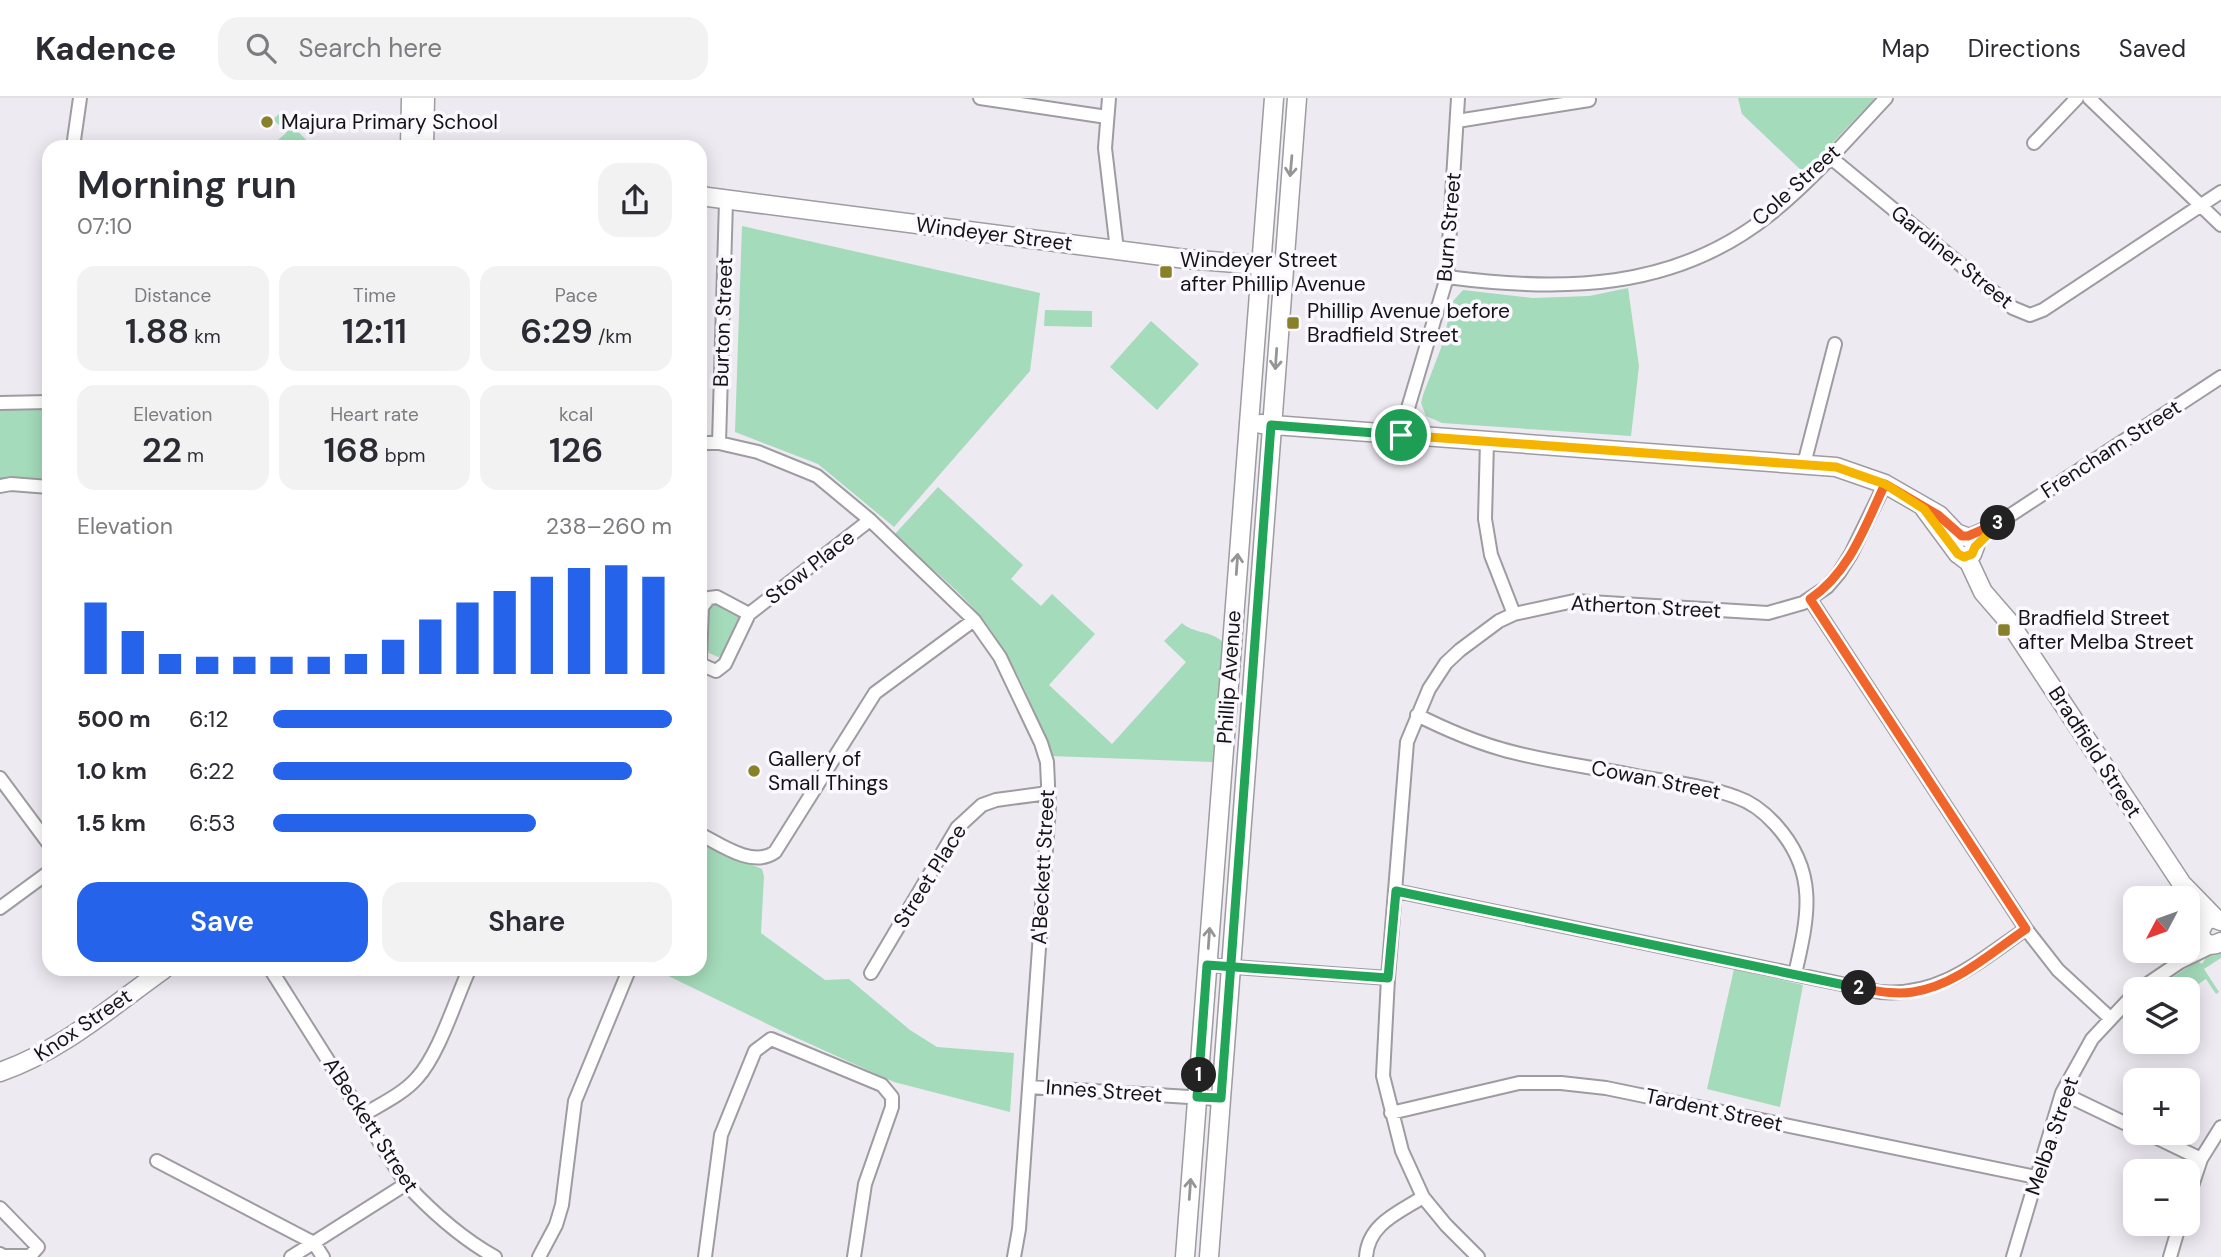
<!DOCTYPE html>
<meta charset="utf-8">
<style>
:root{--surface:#fff;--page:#f2f2f3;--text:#2b2b33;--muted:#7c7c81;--line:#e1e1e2;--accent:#2563eb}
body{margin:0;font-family:"DM Sans",sans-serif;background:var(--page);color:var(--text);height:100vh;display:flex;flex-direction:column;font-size:26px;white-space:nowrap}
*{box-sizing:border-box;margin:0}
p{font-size:23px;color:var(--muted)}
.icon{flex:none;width:38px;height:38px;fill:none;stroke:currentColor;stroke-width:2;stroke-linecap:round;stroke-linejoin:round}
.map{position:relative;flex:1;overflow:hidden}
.sheet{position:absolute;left:42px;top:42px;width:665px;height:836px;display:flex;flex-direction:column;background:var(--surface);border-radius:21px;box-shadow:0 4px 18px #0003}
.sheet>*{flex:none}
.needle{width:46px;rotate:229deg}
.buttons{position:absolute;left:2123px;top:788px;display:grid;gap:14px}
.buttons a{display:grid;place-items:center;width:77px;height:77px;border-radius:14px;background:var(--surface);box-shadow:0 4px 18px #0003;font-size:35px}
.pin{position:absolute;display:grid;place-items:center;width:60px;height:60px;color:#fff;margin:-30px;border:4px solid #fff;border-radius:50%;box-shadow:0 2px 7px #0007}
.km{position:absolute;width:35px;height:35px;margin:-18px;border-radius:50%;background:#222;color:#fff;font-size:19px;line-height:35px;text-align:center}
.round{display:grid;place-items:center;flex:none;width:74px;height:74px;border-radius:21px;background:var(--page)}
.overview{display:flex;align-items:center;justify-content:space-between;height:119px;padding:0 35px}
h1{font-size:38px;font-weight:600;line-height:52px}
.metrics{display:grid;grid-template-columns:repeat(3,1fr);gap:10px;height:119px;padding:7px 35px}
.metrics div{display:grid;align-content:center;border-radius:18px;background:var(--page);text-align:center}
.metrics b{font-size:35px;font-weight:600}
.metrics small{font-size:19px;font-weight:400}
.metrics p{font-size:19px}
.chart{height:196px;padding:14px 35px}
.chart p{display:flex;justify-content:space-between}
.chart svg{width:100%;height:126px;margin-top:7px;stroke:var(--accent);stroke-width:6}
.cta{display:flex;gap:14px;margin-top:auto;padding:14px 35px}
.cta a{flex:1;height:80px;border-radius:21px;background:var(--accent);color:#fff;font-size:28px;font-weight:600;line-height:80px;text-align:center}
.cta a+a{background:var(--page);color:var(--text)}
ul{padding:0 35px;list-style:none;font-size:23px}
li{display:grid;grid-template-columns:112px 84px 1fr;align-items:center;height:52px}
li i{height:18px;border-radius:9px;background:var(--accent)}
header{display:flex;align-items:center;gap:42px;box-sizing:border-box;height:98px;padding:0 35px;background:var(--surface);border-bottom:2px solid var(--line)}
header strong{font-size:33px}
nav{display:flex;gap:38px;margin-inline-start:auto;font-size:24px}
.search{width:490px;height:63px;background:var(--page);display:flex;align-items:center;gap:18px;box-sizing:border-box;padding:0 24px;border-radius:21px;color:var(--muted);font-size:26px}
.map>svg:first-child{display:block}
.green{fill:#a4dbba}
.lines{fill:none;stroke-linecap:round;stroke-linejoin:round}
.street-casing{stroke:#9e9ba1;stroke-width:16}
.secondary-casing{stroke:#9e9ba1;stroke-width:21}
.street{stroke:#fff;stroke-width:12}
.secondary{stroke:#fff;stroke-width:18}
.oneway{stroke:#959596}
.split-1-casing{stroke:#fff;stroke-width:14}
.split-2-casing{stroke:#fff;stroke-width:14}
.split-3-casing{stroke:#fff;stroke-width:14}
.split-4-casing{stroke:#fff;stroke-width:14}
.split-1{stroke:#22a559;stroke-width:9}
.split-2{stroke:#22a559;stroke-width:9}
.split-3{stroke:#f0652b;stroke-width:9}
.split-4{stroke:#f5b400;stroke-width:9}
.poi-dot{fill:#898129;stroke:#fbf8ff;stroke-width:2.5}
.labels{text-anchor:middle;stroke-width:7;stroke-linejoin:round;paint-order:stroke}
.poi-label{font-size:21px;fill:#141315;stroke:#fbf8ff;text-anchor:start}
.street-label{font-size:21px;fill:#141315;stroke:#fbf8ff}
</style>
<header>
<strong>Kadence</strong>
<div class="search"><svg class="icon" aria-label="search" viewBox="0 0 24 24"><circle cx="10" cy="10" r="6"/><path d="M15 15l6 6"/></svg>Search here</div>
<nav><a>Map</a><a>Directions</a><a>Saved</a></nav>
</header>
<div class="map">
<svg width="2221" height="1159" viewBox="0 0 2221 1159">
<rect width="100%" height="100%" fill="#eeeaf2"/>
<!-- green -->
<path class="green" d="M1738,0h137l-71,75 -62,-59z
M280,15l33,34h-43l16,-14 -13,-14z
M742,128l298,67 -10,78 -136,156 -76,-63 -83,-32z
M1628,190l11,78 -8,70 -189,-13 -16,-7 -5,-13 2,-8 18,-47 12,-47 10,-11 70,8 56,-2z
M1045,212l47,1v16l-48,-1z
M1151,223l48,43 -42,46 -47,-43z
M0,306l49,3v74l-32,-3 -17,2z
M938,389l85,78 -12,14 30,27 11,-12 43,40 -46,51 63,59 74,-82 -22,-21 18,-18c12,11 28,7 41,19l-10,120 -163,-6c-14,-44 -33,-89 -60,-127 -25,-36 -64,-64 -96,-94z
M717,504l21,12 4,8 -19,32 -5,3 -9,-4 -3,-8 1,-34 1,-4z
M700,745l62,26 2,7 -3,57 64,47 24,-1 61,51 27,17 77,6 -4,59 -116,-30 -106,-48 -132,-64h44z
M2221,854v6l-17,11 15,23 -3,2 -10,-15 -18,12v-2h-18l1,-11 27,-17 4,3 4,-6z
M1734,871l69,16 -23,122 -73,-18z"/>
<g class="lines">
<!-- street casing -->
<g class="street-casing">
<path id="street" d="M980,0l127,19
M1109,0l-4,50 12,102
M2089,0l132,127
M1457,23l132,-21
M2034,45l43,-45
M73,49l7,-49
M1830,59l183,151 17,7 13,-5 178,-118
M1447,179c114,15 227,14 322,-62 43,-34 79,-77 117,-117
M0,305l49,-1
M1400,337l47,-158 11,-179
M1487,343l-2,78 6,36 23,59
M700,345h19l39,9 59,24 53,44 104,100 26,37 41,86 6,19 2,45 -30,422 -5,28
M719,345l7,-242
M1804,366l31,-120
M0,388l11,-2 38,3
M1968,438l32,-14 221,-145
M1810,501l216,330 32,41 52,48
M700,562l2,-53 7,-9 8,-1 32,17
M700,566l16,7 9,-7 24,-50 121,-94
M1417,617c26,13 56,26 84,34 41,12 84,17 126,25 36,8 74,10 109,23 15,5 29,16 39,27 44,48 33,93 20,150
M0,680l49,66
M700,736c21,11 53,34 75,18l100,-159 99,-73
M1396,793l484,101c61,5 99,-31 146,-63
M0,810l49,-36
M2180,863l20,-30
M1207,867l181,13
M271,872l135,214c27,29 55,54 89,73
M871,875l86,-145 25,-23 14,-5 52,-7
M2140,891l40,-27 35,-17
M1029,989l192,12
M2062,995l73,35
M1391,1015l128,-30h42l45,5 430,89
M363,1017c18,-11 40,-21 54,-37 22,-24 38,-77 52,-108
M2145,1034l56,27
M157,1063l157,82 9,14
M2188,1100l13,-39 20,-32
M0,1110l38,39 -8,9h-27l-3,-2
M291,1159l115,-73
M539,1159l17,-32 6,-20 13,-104 54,-131
M705,1159l16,-122 34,-84 16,-12 111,46 10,12v10l-27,77 -11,73
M1366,1159c2,-33 32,-44 57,-60
M1478,1159l-32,-32 -23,-28 -21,-46 -19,-75 5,-98 19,-236 22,-53 17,-26 14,-13 39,-29 15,-7 60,-13 194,12 35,-10 24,-16 12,-14 12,-19 34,-70
M2013,1159l49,-164 30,-54 43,-46
M2170,1159l10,-34"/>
</g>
<!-- secondary casing -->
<g class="secondary-casing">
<path id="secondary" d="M410,49l1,-49
M424,49l1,-49
M700,98l486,63 87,7
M1261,326l575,43 49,17 54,31 17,18 16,6 3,7 -3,8 -8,3 -6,-3 -34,-46
M1961,458l8,6 14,30 26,30 171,259 7,17
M2182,786l34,35
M2221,823l-8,-3 -8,3 -5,10c1,12 10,17 21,11
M0,974c61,-21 111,-65 163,-102
M1185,1159l89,-1159
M1209,1159l88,-1159"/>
</g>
<!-- street -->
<use href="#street" class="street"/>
<!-- secondary -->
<use href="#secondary" class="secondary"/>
</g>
<!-- one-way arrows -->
<defs><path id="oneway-shaft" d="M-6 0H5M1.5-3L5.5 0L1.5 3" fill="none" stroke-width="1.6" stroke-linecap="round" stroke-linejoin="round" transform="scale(1.75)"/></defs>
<g class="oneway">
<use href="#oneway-shaft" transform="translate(1291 68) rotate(95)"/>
<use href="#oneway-shaft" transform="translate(1276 261) rotate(94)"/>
<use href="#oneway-shaft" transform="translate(1237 466) rotate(-86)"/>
<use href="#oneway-shaft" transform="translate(1209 840) rotate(-86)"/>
<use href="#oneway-shaft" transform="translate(1190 1091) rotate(-86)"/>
</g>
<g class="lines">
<!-- split-1 casing -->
<g class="split-1-casing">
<path id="split-1" d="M1199,977l-2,22 24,1 50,-673 130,10"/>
</g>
<!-- split-2 casing -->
<g class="split-2-casing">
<path id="split-2" d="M1199,977l8,-110 181,13 8,-87 463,97"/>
</g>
<!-- split-3 casing -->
<g class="split-3-casing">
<path id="split-3" d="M1859,890c18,3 36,7 54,4 42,-6 79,-40 113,-63l-216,-330c40,-27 55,-73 75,-115l53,31 24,21h6l30,-13"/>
</g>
<!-- split-4 casing -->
<g class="split-4-casing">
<path id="split-4" d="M1401,337l435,32 49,17 39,25 34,45 6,3 8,-3 3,-7 25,-25 -2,1"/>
</g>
<!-- split-1 -->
<use href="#split-1" class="split-1"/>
<!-- split-2 -->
<use href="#split-2" class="split-2"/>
<!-- split-3 -->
<use href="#split-3" class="split-3"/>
<!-- split-4 -->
<use href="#split-4" class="split-4"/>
</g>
<!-- markers -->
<g class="poi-dot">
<circle cx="267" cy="24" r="7"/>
<rect x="1159" y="167" width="14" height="14" rx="3.5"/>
<rect x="1286" y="218" width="14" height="14" rx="3.5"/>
<rect x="1997" y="525" width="14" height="14" rx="3.5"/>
<circle cx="754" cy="673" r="7"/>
</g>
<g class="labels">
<!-- poi labels -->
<g class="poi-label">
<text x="281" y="31">Majura Primary School</text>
<text x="1180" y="169">Windeyer Street<tspan x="1180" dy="24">after Phillip Avenue</tspan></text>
<text x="1307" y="220">Phillip Avenue before<tspan x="1307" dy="24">Bradfield Street</tspan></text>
<text x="2018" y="527">Bradfield Street<tspan x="2018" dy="24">after Melba Street</tspan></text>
<text x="768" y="668">Gallery of<tspan x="768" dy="24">Small Things</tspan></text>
</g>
<!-- street labels -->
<g class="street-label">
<text transform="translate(1796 87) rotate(-42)" y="7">Cole Street</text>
<text transform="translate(1449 129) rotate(-85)" y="7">Burn Street</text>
<text transform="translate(994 136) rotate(7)" y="7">Windeyer Street</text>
<text transform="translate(1952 159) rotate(39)" y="7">Gardiner Street</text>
<text transform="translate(723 224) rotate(-88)" y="7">Burton Street</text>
<text transform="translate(2111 351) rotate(-33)" y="7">Frencham Street</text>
<text transform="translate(810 469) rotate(-38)" y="7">Stow Place</text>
<text transform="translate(1646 509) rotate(3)" y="7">Atherton Street</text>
<text transform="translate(1229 579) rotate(-86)" y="7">Phillip Avenue</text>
<text transform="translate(2095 654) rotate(57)" y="7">Bradfield Street</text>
<text transform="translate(1656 682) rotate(11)" y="7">Cowan Street</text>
<text transform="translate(1043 769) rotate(-87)" y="7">A'Beckett Street</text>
<text transform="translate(930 778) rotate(-58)" y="7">Street Place</text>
<text transform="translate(83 927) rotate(-34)" y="7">Knox Street</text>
<text transform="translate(1104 993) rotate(4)" y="7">Innes Street</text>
<text transform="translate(1714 1012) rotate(12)" y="7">Tardent Street</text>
<text transform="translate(371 1027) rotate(57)" y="7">A'Beckett Street</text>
<text transform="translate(2052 1038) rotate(-71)" y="7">Melba Street</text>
</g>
</g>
</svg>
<div class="buttons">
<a><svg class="needle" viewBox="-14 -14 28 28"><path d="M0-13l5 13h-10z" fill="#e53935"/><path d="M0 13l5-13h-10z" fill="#7c7c81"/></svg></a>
<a><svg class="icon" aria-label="layers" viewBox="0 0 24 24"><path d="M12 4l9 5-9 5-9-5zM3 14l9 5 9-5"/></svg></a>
<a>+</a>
<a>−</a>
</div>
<div class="pin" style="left:1401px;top:337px;background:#1e9e55"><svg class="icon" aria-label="arrive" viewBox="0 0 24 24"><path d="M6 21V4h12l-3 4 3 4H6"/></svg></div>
<b class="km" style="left:1199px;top:977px">1</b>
<b class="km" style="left:1859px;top:890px">2</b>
<b class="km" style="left:1998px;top:425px">3</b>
<section class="sheet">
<div class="overview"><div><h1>Morning run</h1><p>07:10</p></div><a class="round"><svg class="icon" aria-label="share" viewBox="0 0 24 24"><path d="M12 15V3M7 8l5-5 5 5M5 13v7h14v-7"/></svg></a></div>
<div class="metrics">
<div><p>Distance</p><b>1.88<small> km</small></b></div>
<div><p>Time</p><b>12:11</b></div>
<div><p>Pace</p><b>6:29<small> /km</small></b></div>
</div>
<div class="metrics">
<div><p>Elevation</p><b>22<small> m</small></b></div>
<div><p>Heart rate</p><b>168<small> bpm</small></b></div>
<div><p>kcal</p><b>126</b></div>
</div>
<div class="chart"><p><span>Elevation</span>238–260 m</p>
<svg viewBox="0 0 160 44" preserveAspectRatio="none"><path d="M5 44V19M15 44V29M25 44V37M35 44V38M45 44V38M55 44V38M65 44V38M75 44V37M85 44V32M95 44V25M105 44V19M115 44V15M125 44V10M135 44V7M145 44V6M155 44V10"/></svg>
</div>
<ul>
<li><b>500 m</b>6:12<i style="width:100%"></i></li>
<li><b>1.0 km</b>6:22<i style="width:90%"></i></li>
<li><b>1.5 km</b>6:53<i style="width:66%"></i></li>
</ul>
<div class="cta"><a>Save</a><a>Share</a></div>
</section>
</div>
